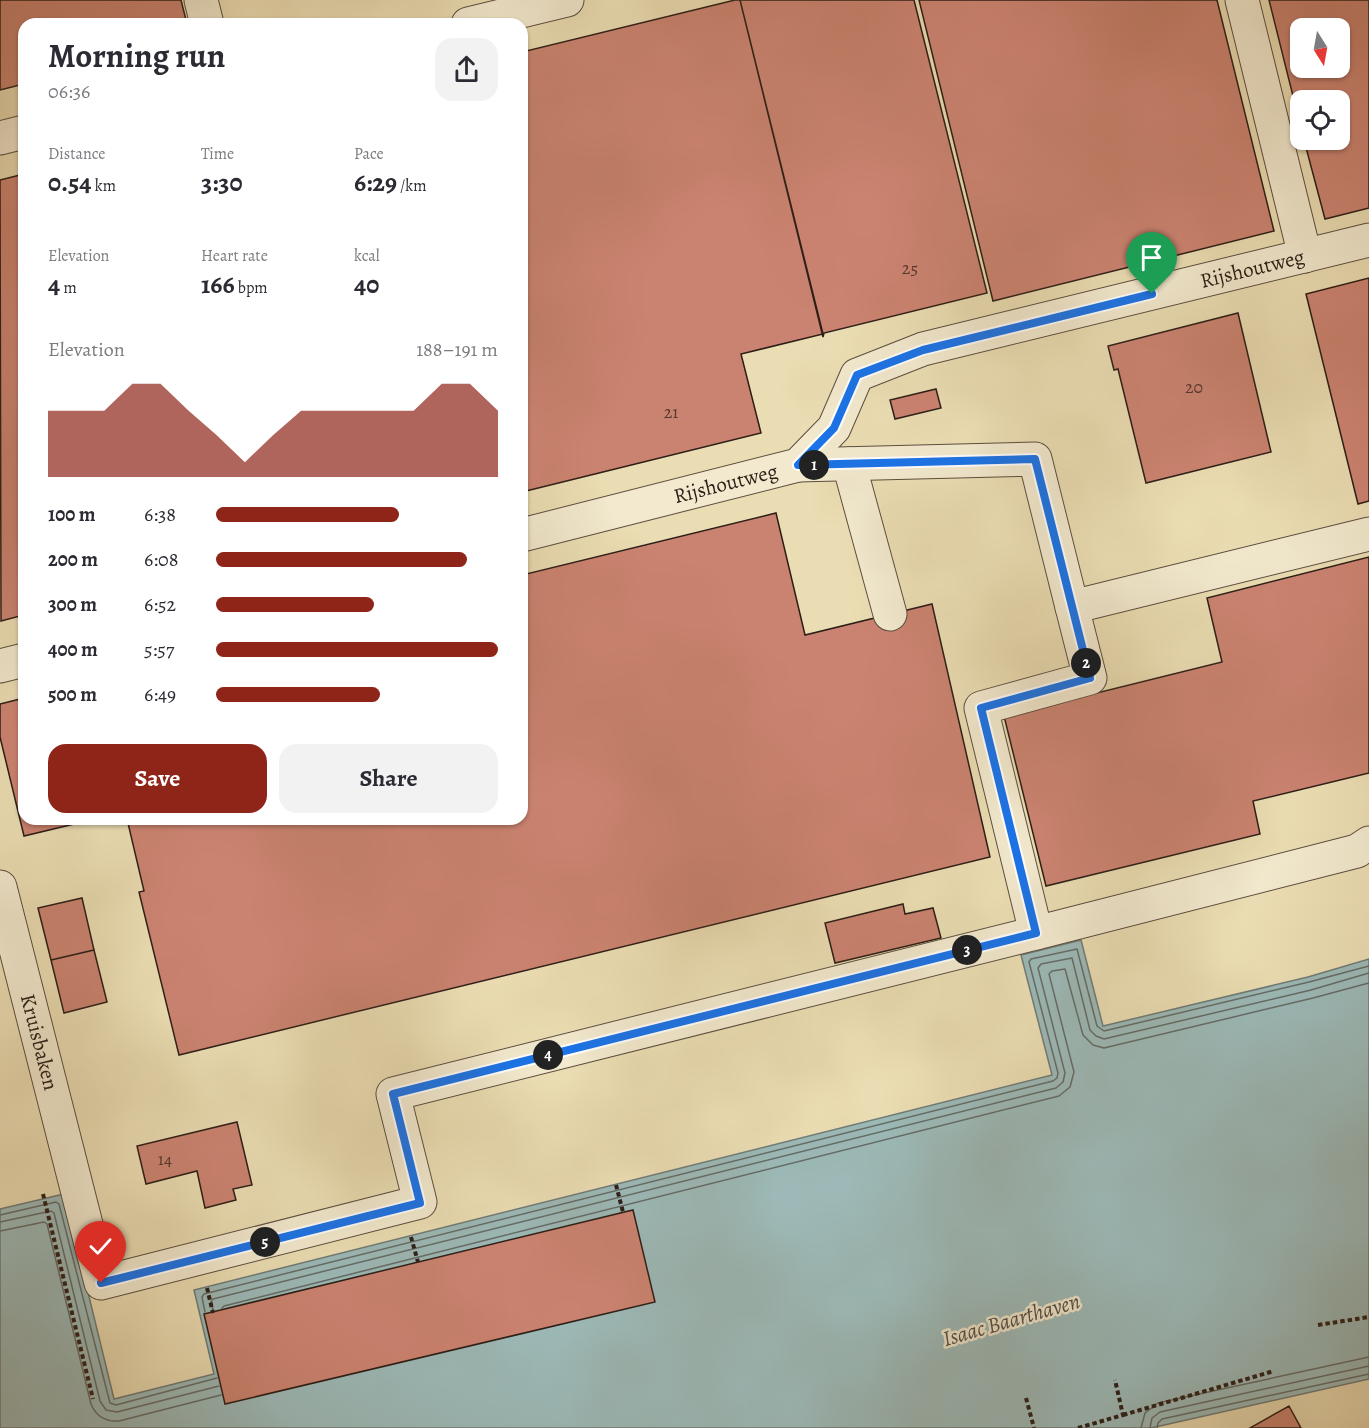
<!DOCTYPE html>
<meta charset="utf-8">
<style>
:root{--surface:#fff;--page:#f2f2f3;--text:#2b2b33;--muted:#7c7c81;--accent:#8f2418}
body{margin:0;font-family:Alegreya,serif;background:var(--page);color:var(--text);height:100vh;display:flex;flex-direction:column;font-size:22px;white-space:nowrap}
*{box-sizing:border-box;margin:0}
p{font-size:20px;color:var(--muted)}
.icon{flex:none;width:33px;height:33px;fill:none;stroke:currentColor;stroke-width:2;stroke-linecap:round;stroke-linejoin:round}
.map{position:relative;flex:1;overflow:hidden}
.side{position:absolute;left:18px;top:18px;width:510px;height:807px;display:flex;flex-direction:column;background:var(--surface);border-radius:18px;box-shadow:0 2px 4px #0004}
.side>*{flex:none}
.needle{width:39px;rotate:169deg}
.tools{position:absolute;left:1290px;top:18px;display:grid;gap:12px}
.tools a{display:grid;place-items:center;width:60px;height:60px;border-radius:12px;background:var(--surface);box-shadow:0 2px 4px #0004;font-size:30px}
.pin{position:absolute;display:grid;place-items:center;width:51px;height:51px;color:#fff;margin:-62px -26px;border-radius:50% 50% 50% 0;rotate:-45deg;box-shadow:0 0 6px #0007}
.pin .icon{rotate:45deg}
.km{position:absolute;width:30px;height:30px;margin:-15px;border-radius:50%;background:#222;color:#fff;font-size:16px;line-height:30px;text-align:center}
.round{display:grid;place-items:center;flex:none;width:63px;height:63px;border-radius:18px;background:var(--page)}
.head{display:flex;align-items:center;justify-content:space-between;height:102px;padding:0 30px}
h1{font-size:33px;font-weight:700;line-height:45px}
.figures{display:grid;grid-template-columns:repeat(3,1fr);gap:9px;height:102px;padding:6px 30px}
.figures div{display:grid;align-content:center}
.figures b{font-size:26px;font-weight:700}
.figures small{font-size:16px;font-weight:400}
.figures p{font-size:16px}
.chart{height:168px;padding:12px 30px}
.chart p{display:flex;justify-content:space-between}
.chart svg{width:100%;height:108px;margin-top:6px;fill:var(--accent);opacity:.7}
.action{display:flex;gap:12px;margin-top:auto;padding:12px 30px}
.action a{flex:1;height:69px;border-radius:18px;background:var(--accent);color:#fff;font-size:24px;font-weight:700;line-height:69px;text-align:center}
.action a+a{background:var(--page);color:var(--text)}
ul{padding:0 30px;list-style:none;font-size:20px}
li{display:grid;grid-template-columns:96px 72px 1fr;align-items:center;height:45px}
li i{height:15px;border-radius:8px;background:var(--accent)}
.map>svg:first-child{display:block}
.water{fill:#9cb9b7;stroke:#6f7b77;stroke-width:1.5}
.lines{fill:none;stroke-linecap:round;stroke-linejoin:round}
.shore{stroke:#646c67;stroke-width:1.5}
.building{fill:#cb8371;stroke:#2c1e17;stroke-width:1.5;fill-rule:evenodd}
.minor-casing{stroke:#5c4e3e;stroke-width:35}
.path{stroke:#2c1e17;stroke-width:4;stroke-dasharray:4.5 3;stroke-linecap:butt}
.minor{stroke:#f2e9ce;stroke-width:33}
.route-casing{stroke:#fff;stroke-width:12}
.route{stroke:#1a73e8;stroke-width:8}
.labels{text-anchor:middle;stroke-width:5;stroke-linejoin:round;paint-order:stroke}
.number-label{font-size:18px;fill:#54372e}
.street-label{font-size:21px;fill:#2c1e17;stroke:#f2e9ce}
.water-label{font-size:22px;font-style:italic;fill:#4e4c47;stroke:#f2e9ce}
</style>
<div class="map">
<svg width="1369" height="1428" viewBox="0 0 1369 1428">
<rect width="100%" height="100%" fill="#ebddb3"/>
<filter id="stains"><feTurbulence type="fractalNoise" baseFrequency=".00333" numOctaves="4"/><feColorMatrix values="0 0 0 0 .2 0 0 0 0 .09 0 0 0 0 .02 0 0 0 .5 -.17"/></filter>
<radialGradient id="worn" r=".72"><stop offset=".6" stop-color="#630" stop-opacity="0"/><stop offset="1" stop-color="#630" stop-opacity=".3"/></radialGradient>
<!-- water -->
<path class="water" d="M1081,940l22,86 205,-49 61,-18v420l-218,49h-1151v-219l64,-15 50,205 100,-25 -20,-84 858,-215 -31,-120z"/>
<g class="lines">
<!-- shore -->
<path class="shore" d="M0,1215l56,-13 3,2 51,199 6,2 101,-27
M0,1222l51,-11 3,2 46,188 6,9 11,2 102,-26
M0,1231l44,-9 3,2 44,180c5,12 15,18 28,17l102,-26
M222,1308l2,-2 835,-210 11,-9 4,-15 -25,-98 3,-3 13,-2 18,66 10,10 11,3 209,-50 56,-15
M213,1310l-2,-8 2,-3 843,-211 7,-6 2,-9 -27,-105 3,-4 31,-6 18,72 6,6 8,3 207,-49 58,-17
M205,1312l-3,-15 2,-3 849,-213 4,-3 1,-5 -29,-111 2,-3 46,-10 20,77 7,5 205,-49 60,-16
M1141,1428l4,-15 13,-10 211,-46
M1150,1428l2,-10 8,-6 209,-46
M1157,1428l1,-5 4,-4 207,-45"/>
</g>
<!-- building -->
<path class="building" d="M0,0h181l6,24h-163v60l-24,6z
M735,0h5l83,334 -82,20 20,79 -239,59v-440z
M740,0h174l73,293 -163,40 -1,4z
M919,0h298l57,231 -281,70z
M1269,0h100v208l-44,11 -21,-79h36v-40h-40v24zM1300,28h40v40h-40z
M24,174v441l-23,6 -1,-441z
M1369,278v223l-11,3 -52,-210z
M1238,313l33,139 -125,31 -28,-114 -4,1 -6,-24z
M936,389l5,19 -46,11 -5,-19z
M776,513l29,122 127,-31 58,253 -811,198 -40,-163 5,-1 -17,-72h395v-244z
M1369,557v216l-116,28 7,33 -214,52 -42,-170 218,-54 -15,-64z
M24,698v121h71l-71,17 -24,-99v-33z
M82,898l12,52 -43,10 -13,-52z
M903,904l2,10 28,-6 8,30 -106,25 -10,-40z
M94,950l13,52 -43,11 -13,-53z
M237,1122l15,63 -19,4 3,11 -31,8 -8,-37 -51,13 -9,-38z
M633,1210l22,92 -430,102 -21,-90z
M1289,1406l12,22h-51z"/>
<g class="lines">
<!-- minor casing -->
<g class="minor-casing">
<g id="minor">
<path d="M201,0l6,24"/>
<path d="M1242,0l63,256"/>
<path d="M468,24l99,-24"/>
<path d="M0,138l24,-6"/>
<path d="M849,464l41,150"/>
<path d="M798,465l237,-6 37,148 297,-73"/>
<path id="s1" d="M522,535l276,-70 36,-37 23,-53 66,-26 446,-109"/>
<path d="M1072,607l18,71 -109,30 55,225 321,-82 12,-8"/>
<path d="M0,666l24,-6"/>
<path id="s2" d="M0,887l101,396 319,-81 -27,-108 643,-161"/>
</g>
</g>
<!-- path -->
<path class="path" d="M616,1185l7,27
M43,1194l50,205
M411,1237l7,25
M207,1288l6,25
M1318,1325l51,-8
M1026,1398l8,30
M1123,1415l151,-44
M1078,1428l45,-13 -8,-35"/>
<!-- minor -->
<use href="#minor" class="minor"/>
</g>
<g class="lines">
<!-- route casing -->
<g class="route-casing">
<path id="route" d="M101,1283l319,-80 -27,-109 643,-161 -55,-225 109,-30 -55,-219 -237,6 36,-37 23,-53 66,-25 229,-56"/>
</g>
<!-- route -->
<use href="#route" class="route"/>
</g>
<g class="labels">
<!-- number labels -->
<g class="number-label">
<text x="910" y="274">25</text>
<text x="1194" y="393">20</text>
<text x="671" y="418">21</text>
<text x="165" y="1165">14</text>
</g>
<!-- street labels -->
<g class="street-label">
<text dy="7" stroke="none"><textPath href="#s1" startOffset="804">Rijshoutweg</textPath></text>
<text dy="7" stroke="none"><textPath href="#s1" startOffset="210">Rijshoutweg</textPath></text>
<text dy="7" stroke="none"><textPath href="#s2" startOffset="160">Kruisbaken</textPath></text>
</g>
<!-- water labels -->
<g class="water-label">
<text transform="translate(1011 1319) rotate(-16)" y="8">Isaac Baarthaven</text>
</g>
</g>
<rect width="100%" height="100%" filter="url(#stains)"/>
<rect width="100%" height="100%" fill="url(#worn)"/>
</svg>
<div class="tools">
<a><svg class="needle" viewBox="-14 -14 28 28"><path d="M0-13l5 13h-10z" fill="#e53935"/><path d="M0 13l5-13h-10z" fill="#7c7c81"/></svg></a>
<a><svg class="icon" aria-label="locate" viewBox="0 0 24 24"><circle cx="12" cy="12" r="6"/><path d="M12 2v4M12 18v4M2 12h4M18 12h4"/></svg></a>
</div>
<div class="pin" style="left:1152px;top:294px;background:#1e9e55"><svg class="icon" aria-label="arrive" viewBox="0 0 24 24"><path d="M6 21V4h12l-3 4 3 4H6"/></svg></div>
<div class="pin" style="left:101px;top:1283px;background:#d93025"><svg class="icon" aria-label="check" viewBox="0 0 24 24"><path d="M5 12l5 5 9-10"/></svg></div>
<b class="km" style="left:814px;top:465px">1</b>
<b class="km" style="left:1086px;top:663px">2</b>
<b class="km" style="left:967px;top:950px">3</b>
<b class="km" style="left:548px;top:1055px">4</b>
<b class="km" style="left:265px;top:1242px">5</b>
<section class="side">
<div class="head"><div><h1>Morning run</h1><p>06:36</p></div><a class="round"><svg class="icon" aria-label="share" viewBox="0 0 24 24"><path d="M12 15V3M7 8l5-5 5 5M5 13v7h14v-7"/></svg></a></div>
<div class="figures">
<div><p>Distance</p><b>0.54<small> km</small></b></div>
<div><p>Time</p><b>3:30</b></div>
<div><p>Pace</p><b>6:29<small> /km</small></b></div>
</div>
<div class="figures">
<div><p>Elevation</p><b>4<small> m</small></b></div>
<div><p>Heart rate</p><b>166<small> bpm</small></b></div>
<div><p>kcal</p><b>40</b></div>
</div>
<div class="chart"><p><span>Elevation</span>188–191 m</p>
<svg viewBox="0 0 160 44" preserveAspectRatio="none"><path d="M0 44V17L10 17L20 17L30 6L40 6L50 17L60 27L70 38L80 27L90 17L100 17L110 17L120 17L130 17L140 6L150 6L160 17V44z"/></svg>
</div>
<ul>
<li><b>100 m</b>6:38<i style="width:65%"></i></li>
<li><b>200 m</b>6:08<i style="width:89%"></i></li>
<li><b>300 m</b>6:52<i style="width:56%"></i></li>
<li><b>400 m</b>5:57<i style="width:100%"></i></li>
<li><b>500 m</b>6:49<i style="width:58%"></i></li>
</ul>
<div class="action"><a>Save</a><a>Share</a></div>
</section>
</div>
